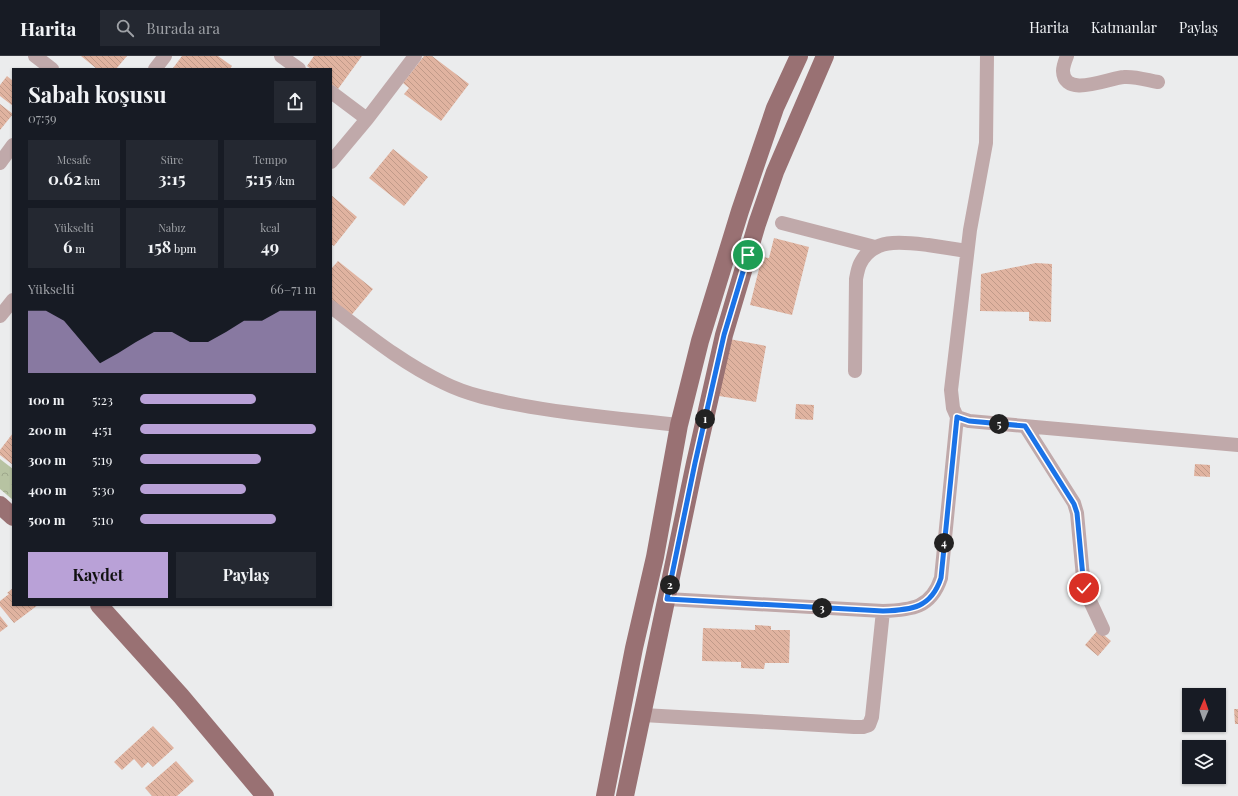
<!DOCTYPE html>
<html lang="tr">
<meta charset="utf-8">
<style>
:root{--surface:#171b24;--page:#242831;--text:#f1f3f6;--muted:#9ea1a6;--line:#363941;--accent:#b9a1d7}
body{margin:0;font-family:"Playfair Display",serif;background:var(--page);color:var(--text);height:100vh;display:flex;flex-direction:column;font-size:15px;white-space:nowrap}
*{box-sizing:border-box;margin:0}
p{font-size:13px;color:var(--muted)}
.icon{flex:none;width:22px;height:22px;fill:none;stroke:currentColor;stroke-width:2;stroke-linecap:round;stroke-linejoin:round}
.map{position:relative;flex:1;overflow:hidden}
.drawer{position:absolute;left:12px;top:12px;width:320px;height:538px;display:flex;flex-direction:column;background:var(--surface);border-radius:0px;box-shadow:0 1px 3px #0004}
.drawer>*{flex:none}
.needle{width:26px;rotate:2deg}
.controls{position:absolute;left:1182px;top:632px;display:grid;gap:8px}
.controls a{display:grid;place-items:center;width:44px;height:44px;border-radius:0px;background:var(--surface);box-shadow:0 1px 3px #0004;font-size:20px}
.pin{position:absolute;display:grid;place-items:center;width:34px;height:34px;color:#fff;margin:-17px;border:2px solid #fff;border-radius:50%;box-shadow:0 1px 4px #0007}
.km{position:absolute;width:20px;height:20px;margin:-10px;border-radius:50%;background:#222;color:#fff;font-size:11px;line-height:20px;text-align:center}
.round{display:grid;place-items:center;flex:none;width:42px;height:42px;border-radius:0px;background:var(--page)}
.head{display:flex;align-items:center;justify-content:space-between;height:68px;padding:0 16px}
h1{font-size:22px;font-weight:700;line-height:30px}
.stats{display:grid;grid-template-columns:repeat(3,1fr);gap:6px;height:68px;padding:4px 16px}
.stats div{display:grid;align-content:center;border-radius:0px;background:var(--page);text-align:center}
.stats b{font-size:17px;font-weight:700}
.stats small{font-size:11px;font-weight:400}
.stats p{font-size:11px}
.chart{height:112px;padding:8px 16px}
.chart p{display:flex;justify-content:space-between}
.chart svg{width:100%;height:72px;margin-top:4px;fill:var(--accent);opacity:.7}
.button{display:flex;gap:8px;margin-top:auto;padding:8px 16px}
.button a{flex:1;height:46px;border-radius:0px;background:var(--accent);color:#111;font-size:16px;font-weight:700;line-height:46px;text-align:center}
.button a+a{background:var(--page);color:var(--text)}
ul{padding:0 16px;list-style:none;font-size:13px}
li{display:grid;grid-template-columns:64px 48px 1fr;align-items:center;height:30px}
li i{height:10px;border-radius:5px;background:var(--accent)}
header{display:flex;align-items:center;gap:24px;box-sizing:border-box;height:56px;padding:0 20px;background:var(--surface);border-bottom:1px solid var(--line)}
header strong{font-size:19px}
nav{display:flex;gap:22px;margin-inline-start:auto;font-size:14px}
.search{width:280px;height:36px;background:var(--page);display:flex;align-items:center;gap:10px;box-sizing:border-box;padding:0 14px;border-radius:0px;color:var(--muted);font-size:15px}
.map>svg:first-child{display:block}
.park{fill:url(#park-crowns)}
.building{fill:url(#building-back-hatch)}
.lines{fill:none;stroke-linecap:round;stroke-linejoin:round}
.minor{stroke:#c0a9aa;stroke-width:14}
.major{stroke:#997173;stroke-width:18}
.route-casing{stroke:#fff;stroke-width:8}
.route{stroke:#1a73e8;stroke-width:5}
</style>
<header>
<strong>Harita</strong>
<div class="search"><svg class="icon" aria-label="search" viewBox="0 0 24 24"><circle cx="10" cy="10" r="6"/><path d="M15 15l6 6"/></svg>Burada ara</div>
<nav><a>Harita</a><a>Katmanlar</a><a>Paylaş</a></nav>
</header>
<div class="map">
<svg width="1238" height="740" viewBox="0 0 1238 740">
<defs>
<pattern id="park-crowns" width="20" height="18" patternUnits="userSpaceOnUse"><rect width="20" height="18" fill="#b7c3a2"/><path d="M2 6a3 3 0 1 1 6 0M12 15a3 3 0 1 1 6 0" fill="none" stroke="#9da78b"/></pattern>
<pattern id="building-back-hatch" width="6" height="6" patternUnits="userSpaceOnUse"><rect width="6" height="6" fill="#e0b3a0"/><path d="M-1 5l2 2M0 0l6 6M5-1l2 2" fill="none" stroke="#c09a89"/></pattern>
</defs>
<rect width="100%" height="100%" fill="#ebeced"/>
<!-- park -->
<path class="park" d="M0,403l13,10v31l-13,-11z"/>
<!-- building -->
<path class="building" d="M81,0h46l-11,13h-19z
M182,0h36l14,10 -2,3h-56l-1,-1z
M314,0h48l-24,33 -7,-5v-15h-20l-4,-3z
M424,0h8l37,28 -28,37 -37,-27 5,-6 -6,-5z
M7,20l6,5v25l-13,-10v-11z
M0,48l13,10 -13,16z
M393,93l35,28 -24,29 -35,-28z
M331,139l26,22 -23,29 -3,-2z
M774,182l35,9 -17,68 -42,-10 12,-48 7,1z
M338,205l35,28 -24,29 -18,-14v-35z
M1036,207l16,1 -1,58 -22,-1v-9l-49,-1 1,-37z
M729,283l37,7 -10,56 -37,-6z
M796,348l18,1 -1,15 -18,-1z
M13,377v32l-13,-10v-5z
M1195,408l15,1v12l-16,-1z
M13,532v17h25l-24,18 -14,-17v-5l9,-7 -2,-1z
M0,560l8,10 -8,6z
M755,569l16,1v4h19l-1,33h-24l-1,6 -23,-1v-6l-39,-1 1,-33 52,2z
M1098,574l13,11 -13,15 -13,-11z
M1234,653h4v15h-3z
M153,670l21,22 -21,19 -5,-5 -6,6 -8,-9 -12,11 -8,-8z
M176,705l18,20 -17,15h-25l-7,-8z"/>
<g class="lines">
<!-- minor -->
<path class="minor" d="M35,0l17,13
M281,0l18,13
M987,0l-1,87 -16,87 -19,160 2,18 4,9 12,4 269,24
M1067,0c-2,5 -4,10 -4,15 1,28 46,7 61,6 11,-1 23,3 34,5
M155,13l10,-13
M331,36l36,27
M331,106l36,-43 48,-63
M0,107l13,-18
M782,167l93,24
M331,251c37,28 71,56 113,76 24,12 50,17 76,22 52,10 106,14 159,20
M0,260l13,-16
M855,315l1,-92c1,-5 2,-11 4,-15 13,-27 43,-22 68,-19 13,2 26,4 39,6
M1025,370l49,77 3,10 7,75 19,41
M667,543l216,12c29,-1 48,-3 58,-33l16,-161
M643,659l211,12h9l6,-2 3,-8 11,-106"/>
<!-- major -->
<path class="major" d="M0,449l13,12
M99,549l82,91 84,100
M605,740l29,-148 21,-91 24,-132 21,-84 40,-130 35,-103 24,-52
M625,740l70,-333 29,-128 33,-111 18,-52 50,-116"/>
</g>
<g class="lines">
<!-- route casing -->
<g class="route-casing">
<path id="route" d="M748,199l-24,80 -29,128 -28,136 216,12c29,-1 48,-3 58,-33l16,-161 12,4 56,5 49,78 3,9 7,75"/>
</g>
<!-- route -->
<use href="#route" class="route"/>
</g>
</svg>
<div class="controls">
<a><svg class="needle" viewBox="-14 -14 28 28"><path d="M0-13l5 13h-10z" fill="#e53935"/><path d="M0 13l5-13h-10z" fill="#9ea1a6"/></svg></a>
<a><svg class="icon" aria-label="layers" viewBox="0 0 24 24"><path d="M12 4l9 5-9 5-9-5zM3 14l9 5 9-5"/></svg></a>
</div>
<div class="pin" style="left:748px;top:199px;background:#1e9e55"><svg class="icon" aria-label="arrive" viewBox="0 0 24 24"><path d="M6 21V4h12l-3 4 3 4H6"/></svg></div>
<div class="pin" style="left:1084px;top:532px;background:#d93025"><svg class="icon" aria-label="check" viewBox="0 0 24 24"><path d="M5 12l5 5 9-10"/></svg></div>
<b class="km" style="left:705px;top:363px">1</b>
<b class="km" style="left:670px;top:529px">2</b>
<b class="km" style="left:822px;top:552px">3</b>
<b class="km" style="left:944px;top:487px">4</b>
<b class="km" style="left:999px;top:368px">5</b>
<section class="drawer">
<div class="head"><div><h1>Sabah koşusu</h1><p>07:59</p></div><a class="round"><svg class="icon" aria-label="share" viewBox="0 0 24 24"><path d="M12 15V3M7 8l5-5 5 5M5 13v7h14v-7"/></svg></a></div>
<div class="stats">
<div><p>Mesafe</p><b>0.62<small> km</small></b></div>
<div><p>Süre</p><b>3:15</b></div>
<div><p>Tempo</p><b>5:15<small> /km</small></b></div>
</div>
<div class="stats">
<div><p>Yükselti</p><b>6<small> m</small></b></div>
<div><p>Nabız</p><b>158<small> bpm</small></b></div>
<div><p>kcal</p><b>49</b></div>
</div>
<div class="chart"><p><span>Yükselti</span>66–71 m</p>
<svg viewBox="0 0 160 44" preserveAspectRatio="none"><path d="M0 44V6L10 6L20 12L30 25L40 38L50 32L60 25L70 19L80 19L90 25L100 25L110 19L120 12L130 12L140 6L150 6L160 6V44z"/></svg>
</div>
<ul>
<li><b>100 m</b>5:23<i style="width:66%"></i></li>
<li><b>200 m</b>4:51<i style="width:100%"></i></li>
<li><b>300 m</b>5:19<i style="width:69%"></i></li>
<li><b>400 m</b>5:30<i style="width:60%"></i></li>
<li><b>500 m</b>5:10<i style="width:77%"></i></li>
</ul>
<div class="button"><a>Kaydet</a><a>Paylaş</a></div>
</section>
</div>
